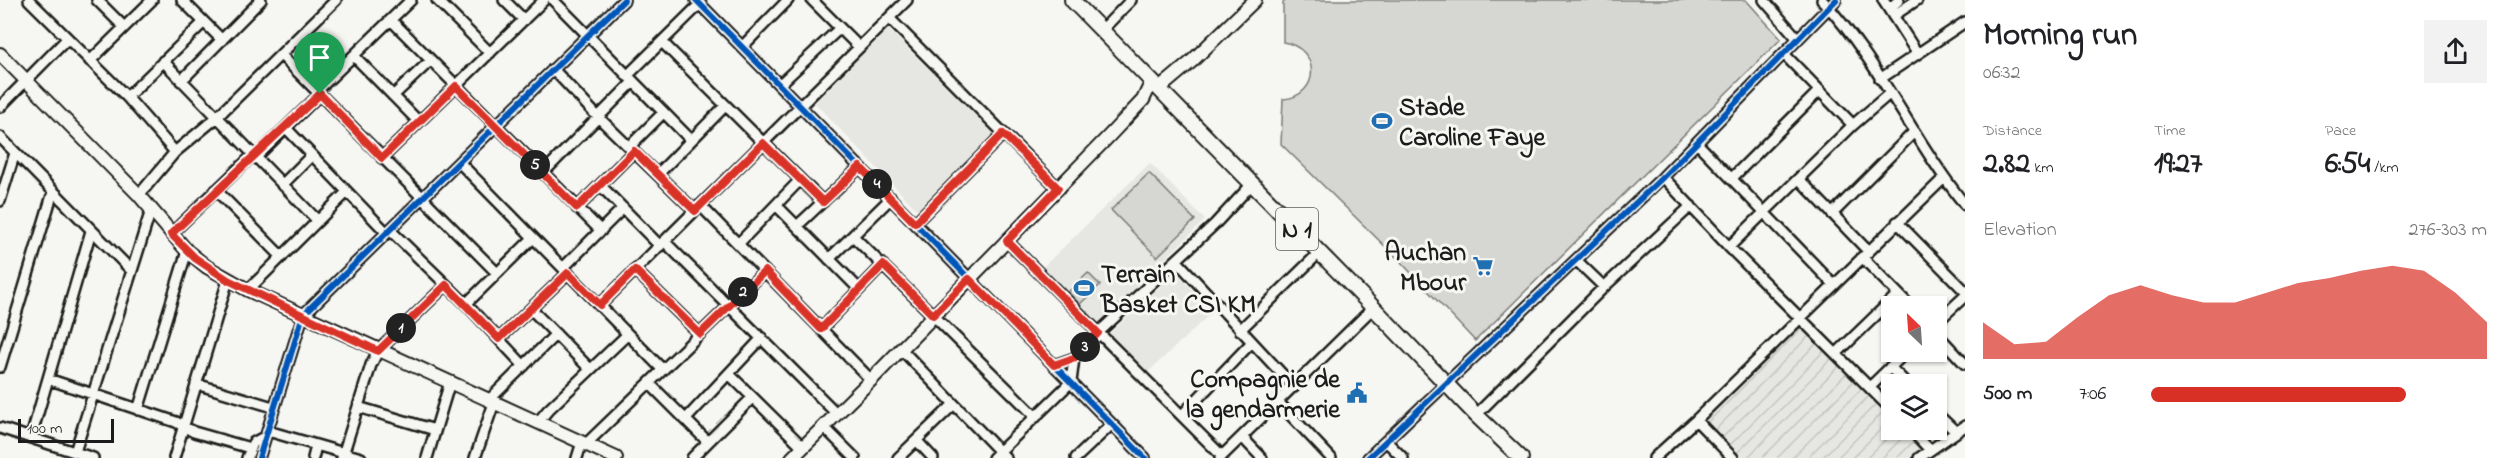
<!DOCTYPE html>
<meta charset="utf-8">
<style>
:root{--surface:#fff;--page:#f2f2f2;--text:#202124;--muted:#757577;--accent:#d93025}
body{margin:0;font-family:"Indie Flower",sans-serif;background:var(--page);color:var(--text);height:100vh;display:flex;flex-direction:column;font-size:22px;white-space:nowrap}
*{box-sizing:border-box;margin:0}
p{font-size:20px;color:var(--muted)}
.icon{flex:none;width:33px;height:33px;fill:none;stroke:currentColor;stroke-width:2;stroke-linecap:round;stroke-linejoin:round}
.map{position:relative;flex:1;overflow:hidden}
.side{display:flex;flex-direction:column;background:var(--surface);width:540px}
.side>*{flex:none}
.needle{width:39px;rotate:335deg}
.tools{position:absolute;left:1881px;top:296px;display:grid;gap:12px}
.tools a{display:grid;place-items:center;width:66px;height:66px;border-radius:0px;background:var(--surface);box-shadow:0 2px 4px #0004;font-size:30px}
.scale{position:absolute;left:18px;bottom:15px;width:96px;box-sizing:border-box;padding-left:6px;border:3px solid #1c1c1c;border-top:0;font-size:16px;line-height:21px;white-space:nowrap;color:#1c1c1c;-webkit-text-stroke:4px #f6f6f2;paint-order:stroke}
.pin{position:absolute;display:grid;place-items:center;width:51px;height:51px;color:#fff;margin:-62px -26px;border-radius:50% 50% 50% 0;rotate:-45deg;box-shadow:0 0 6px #0007}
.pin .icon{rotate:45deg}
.km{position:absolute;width:30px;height:30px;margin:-15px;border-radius:50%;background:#222;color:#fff;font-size:16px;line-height:30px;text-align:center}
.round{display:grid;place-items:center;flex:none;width:63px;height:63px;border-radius:0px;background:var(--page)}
.summary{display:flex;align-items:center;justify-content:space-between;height:102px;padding:0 18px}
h1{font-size:33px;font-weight:700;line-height:45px}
.figures{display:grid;grid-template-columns:repeat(3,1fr);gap:9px;height:102px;padding:6px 18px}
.figures div{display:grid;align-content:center}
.figures b{font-size:30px;font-weight:700}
.figures small{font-size:16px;font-weight:400}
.figures p{font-size:16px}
.chart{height:168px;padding:12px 18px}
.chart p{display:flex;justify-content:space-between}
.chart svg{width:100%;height:108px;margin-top:6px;fill:var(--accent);opacity:.7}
ul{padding:0 18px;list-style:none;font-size:20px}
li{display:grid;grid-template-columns:96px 72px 1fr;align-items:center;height:45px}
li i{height:15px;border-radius:8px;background:var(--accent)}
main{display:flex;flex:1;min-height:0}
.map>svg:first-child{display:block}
.built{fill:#e6e6e2}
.industrial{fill:url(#industrial-furrows)}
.green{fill:#d6d6d2;stroke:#797977;stroke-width:1.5}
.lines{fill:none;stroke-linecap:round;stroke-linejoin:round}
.minor-casing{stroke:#1c1c1c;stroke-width:14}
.major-casing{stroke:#1c1c1c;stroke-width:16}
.highway-casing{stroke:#1c1c1c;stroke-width:18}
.minor{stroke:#f6f6f2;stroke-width:9}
.major{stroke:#f6f6f2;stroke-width:12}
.highway{stroke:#f6f6f2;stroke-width:14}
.cycleway-casing{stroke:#f6f6f2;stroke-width:10}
.cycleway{stroke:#0057b8;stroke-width:6}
.route-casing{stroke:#fff;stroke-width:12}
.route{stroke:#d93025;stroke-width:8}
.labels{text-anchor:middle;stroke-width:6;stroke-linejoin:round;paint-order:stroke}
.shield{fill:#f6f6f2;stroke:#5d5d5c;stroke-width:1.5}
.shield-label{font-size:24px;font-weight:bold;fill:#1c1c1c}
.poi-label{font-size:26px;font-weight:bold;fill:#1c1c1c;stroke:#f6f6f2;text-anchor:start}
</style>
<main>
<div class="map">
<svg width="1965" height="458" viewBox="0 0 1965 458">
<defs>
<pattern id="industrial-furrows" width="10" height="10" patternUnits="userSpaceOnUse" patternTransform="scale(1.5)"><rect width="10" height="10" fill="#e6e6e2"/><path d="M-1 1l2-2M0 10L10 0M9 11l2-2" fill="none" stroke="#c5c5c1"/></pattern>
</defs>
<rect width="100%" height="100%" fill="#f6f6f2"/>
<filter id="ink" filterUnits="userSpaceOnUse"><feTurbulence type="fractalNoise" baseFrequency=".0167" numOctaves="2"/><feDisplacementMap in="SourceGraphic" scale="12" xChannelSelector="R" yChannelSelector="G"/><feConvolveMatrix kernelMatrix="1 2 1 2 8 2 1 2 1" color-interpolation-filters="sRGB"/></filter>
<g filter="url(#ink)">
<!-- built -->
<path class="built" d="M888,29l108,107 -76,77 -105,-110z
M1150,163l55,57 -108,105 -56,-56z
M1176,272l36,40 -67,63 -37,-40z"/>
<!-- industrial -->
<path class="industrial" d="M1801,324l90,92 1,13h13l19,19 -14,10h-173l-35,-37z"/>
<!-- green -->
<path class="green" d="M1286,0h460l35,39 -306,302 -76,-81 -118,-116 2,-45c38,-3 38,-51 0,-57v-39z
M1149,173l46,47 -38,37 -46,-47z
M1088,273l12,12 -20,19 -12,-12z"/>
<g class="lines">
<!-- minor casing -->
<g class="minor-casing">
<path id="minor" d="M29,0l98,97 48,55
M97,0l27,27
M182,0l40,40
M437,0l53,53
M504,0l20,20
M553,0l138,140
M696,0l449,458
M812,0l47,47
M1764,0l34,39
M1822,0c57,61 91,140 143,205
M1883,0l34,53
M1889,9l10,-9
M1893,16l24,-16
M889,18l169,170
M391,20l210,211
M1102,30l29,-30
M662,42l161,160
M742,47l46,-47
M1784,54l69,71
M281,55l216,218
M354,56l65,66
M90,61l62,-61
M163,61l155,160
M553,69l45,48 97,94
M627,76l73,-72
M1880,79l85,-57
M181,81l80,-81
M779,85l61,-57
M317,91l94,-91
M393,96l38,-36
M127,97l77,-75
M0,107l67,-68
M286,128l101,105
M0,137l131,133
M1697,143l137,142
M629,147l34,-34
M255,158l65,-64
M382,158l162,-158
M459,162l204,208
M543,173l90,-91
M658,174l67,-68
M1663,177l66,70 163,163
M1732,178l87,-87
M1799,179l69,72
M282,185l30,-30
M600,185l60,61
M216,190l66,67
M139,195l36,-43 41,-34 120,-118
M0,201l15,-48
M700,205l171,175
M776,205l83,84
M577,208l57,-57
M1832,214l82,-82
M1897,222l68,69
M915,223l88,-89
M797,226l63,-59
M390,230l76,74 58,62
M171,234l82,-79
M853,236l183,181
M664,241l173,173
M1007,241l215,215
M738,244l62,-64
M1729,247l124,-122 36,-31
M1862,257l48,49
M829,259l62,-61
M1576,260l28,27
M1177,261l117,126
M563,268l60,-60
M635,270l65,64
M248,290l99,-98
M466,304l67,-66
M600,305l307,-305
M531,309l59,60
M1936,323l29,-27
M821,329l62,-64
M1240,330l80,-78
M1936,333l29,31
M499,339l69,-66
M901,349l105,109
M1836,354l62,-60
M1054,365l20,-7 24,-25 117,-109 37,-40
M0,367l53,-175
M1890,367l17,17
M729,374l74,73
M48,379l128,43 18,10 56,16
M649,383l58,58
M196,384l77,23
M1870,387l37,-36
M489,400l67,-66
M1278,402l53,56
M358,407l77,23
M138,410l49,-159
M1936,413l20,19
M1182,415l70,-73
M1476,415l128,-128 87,-81
M686,419l76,-81
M1696,420l37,38
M538,422l10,-12 80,-76
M824,427l31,31
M0,428l93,30
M1910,429l20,21
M268,431l93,27
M31,437l60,-206
M1242,437l20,21
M917,441l16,17
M1386,441l17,17
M586,444l179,-173
M75,452l76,-242
M174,458l54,-178
M247,458l6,-15 13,-7
M259,458l44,-143 321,-315
M313,458l3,-12
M342,458l29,-93 7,-14 68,-66
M427,458l23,-76
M475,458l19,-55
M577,458l5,-16
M692,458l60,-60
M898,458l56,-54
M993,458l78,-76 3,-24
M1076,458l36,-34
M1220,458l154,-151
M1368,458l295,-281 173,-177
M1654,458l42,-38 248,-242
M1919,458l46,-32"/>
</g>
<!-- major casing -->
<g class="major-casing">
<path id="major" d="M0,54l139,141 48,56 20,16 41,23 368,168
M1159,89l32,-27 64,-62
M792,458l79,-78 237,-243 35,-37 9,-19"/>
</g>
<!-- highway casing -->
<g class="highway-casing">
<path id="highway" d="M1072,0l294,300 110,115 45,43"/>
</g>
<!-- minor -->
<use href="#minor" class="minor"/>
<!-- major -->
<use href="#major" class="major"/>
<!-- highway -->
<use href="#highway" class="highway"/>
<!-- cycleway casing -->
<g class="cycleway-casing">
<path id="cycleway" d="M696,0l449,458
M259,458l44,-143 321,-315
M1368,458l295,-281 173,-177"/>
</g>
<!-- cycleway -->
<use href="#cycleway" class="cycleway"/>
</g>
</g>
<g class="lines" filter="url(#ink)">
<!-- route casing -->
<g class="route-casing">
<path id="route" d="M456,86l121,122 57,-57 61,60 68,-68 60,59 37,-35 55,56 88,-89 55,54 -51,53 91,92 -24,25 -20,7 -85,-86 -36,36 -50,-50 -62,64 -56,-58 -65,63 -65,-64 -35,35 -32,-32 -69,66 -53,-54 -68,66 -150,-71 -33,-22 -24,-24 149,-140 62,64z"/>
</g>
<!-- route -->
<use href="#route" class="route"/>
</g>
<!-- icons -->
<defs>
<g id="stadium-bare" transform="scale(1.62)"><path d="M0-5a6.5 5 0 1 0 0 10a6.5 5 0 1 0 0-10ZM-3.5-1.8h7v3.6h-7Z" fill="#1f6fb2" stroke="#f6f6f2" stroke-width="2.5" paint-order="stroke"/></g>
<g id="supermarket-bare" transform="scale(1.62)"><path d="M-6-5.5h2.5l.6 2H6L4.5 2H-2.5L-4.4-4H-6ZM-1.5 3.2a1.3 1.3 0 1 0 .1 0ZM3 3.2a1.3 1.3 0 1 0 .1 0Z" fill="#1f6fb2" stroke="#f6f6f2" stroke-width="2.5" paint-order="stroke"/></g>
<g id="civic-bare" transform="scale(1.62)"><path d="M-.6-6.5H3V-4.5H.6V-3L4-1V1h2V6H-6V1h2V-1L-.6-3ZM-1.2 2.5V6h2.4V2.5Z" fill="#1f6fb2" stroke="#f6f6f2" stroke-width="2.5" paint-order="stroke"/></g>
</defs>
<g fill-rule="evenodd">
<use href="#stadium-bare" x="1382" y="121"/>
<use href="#supermarket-bare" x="1483" y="266"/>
<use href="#stadium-bare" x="1084" y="288"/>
<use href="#civic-bare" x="1357" y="393"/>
</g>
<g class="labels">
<!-- shield labels -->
<rect class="shield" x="1276" y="208" width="42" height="42" rx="4.5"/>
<g class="shield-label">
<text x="1297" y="237">N 1</text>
</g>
<!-- poi labels -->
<g class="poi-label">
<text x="1399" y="115">Stade<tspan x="1399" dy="30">Caroline Faye</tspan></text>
<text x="1466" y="260" text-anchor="end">Auchan<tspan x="1466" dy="30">Mbour</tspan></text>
<text x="1101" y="282">Terrain<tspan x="1101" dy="30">Basket CSI KM</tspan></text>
<text x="1340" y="387" text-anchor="end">Compagnie de<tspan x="1340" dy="30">la gendarmerie</tspan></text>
</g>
</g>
</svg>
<div class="tools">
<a><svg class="needle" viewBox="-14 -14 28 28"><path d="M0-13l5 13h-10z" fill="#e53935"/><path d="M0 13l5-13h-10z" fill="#757577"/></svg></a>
<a><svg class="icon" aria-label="layers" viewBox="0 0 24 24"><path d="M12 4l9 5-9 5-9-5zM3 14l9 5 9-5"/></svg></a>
</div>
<div class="scale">100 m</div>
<div class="pin" style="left:320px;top:94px;background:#1e9e55"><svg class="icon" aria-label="arrive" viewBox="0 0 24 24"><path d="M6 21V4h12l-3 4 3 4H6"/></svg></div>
<b class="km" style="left:401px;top:328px">1</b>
<b class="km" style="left:743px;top:292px">2</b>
<b class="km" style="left:1085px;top:347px">3</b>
<b class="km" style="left:877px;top:184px">4</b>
<b class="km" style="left:535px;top:165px">5</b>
</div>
<section class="side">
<div class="summary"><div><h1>Morning run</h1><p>06:32</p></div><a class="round"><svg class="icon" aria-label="share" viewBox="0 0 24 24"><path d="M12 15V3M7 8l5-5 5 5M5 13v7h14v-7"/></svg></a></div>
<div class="figures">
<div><p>Distance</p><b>2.82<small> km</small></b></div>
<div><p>Time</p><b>19:27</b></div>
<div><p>Pace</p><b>6:54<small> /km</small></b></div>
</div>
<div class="chart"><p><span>Elevation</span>276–303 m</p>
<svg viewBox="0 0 160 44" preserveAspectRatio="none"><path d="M0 44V29L10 38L20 37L30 27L40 18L50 14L60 18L70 21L80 21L90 17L100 13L110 11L120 8L130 6L140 8L150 17L160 29V44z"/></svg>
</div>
<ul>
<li><b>500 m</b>7:06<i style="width:76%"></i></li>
</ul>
</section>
</main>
